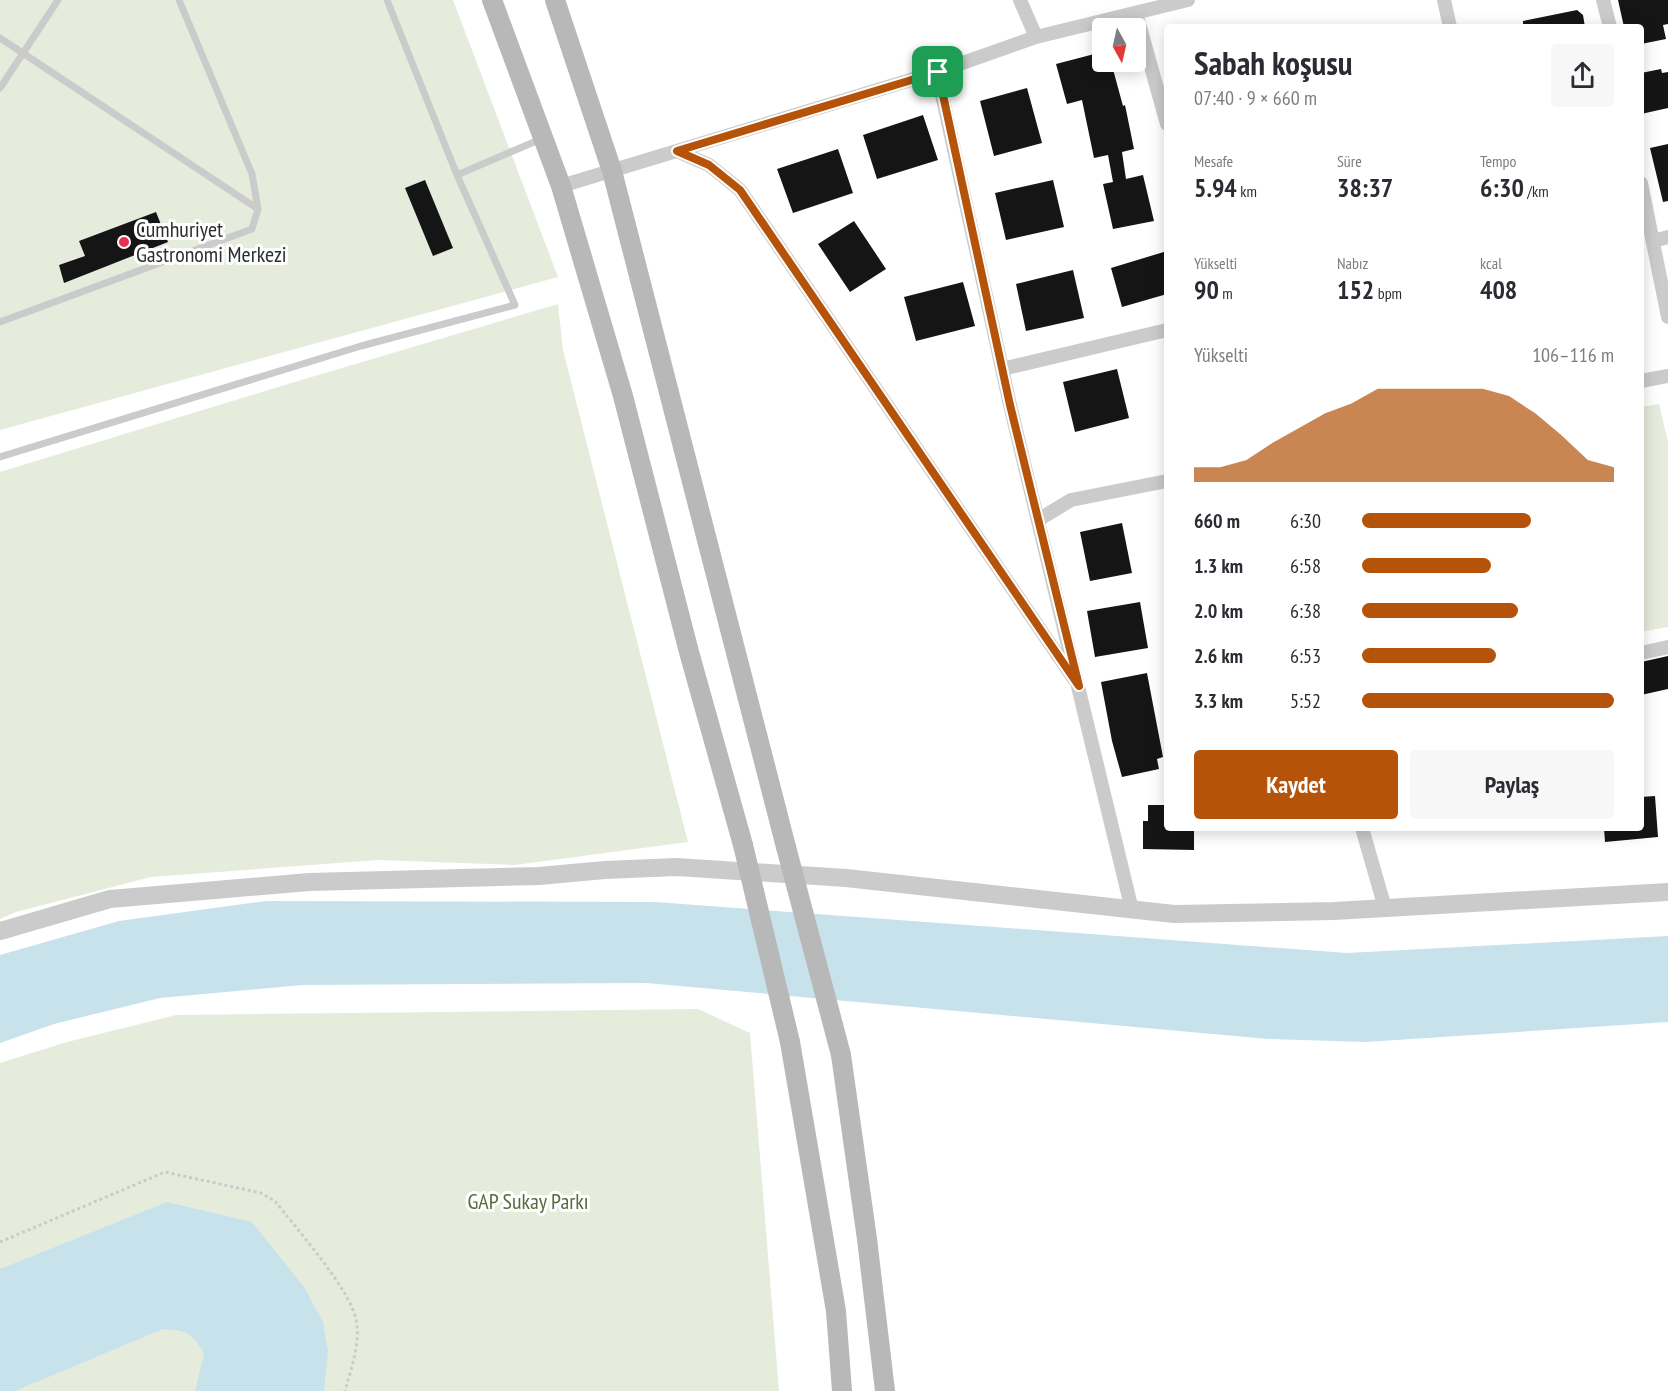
<!DOCTYPE html>
<html lang="tr">
<meta charset="utf-8">
<style>
:root{--surface:#fff;--page:#f7f7f7;--text:#2b2b33;--muted:#7c7c81;--accent:#b45309}
body{margin:0;font-family:"PT Sans Narrow",sans-serif;background:var(--page);color:var(--text);height:100vh;display:flex;flex-direction:column;font-size:22px;white-space:nowrap}
*{box-sizing:border-box;margin:0}
p{font-size:20px;color:var(--muted)}
.icon{flex:none;width:33px;height:33px;fill:none;stroke:currentColor;stroke-width:2;stroke-linecap:round;stroke-linejoin:round}
.map{position:relative;flex:1;overflow:hidden}
.side{position:absolute;left:1164px;top:24px;width:480px;height:807px;display:flex;flex-direction:column;background:var(--surface);border-radius:6px;box-shadow:0 3px 15px #0003}
.side>*{flex:none}
.needle{width:39px;rotate:172deg}
.controls{position:absolute;left:1092px;top:18px;display:grid;gap:12px}
.controls a{display:grid;place-items:center;width:54px;height:54px;border-radius:6px;background:var(--surface);box-shadow:0 3px 15px #0003;font-size:30px}
.pin{position:absolute;display:grid;place-items:center;width:51px;height:51px;color:#fff;margin:-26px;border-radius:12px;box-shadow:0 3px 9px #0006}
.round{display:grid;place-items:center;flex:none;width:63px;height:63px;border-radius:6px;background:var(--page)}
.head{display:flex;align-items:center;justify-content:space-between;height:102px;padding:0 30px}
h1{font-size:33px;font-weight:800;line-height:45px}
.metrics{display:grid;grid-template-columns:repeat(3,1fr);gap:9px;height:102px;padding:6px 30px}
.metrics div{display:grid;align-content:center}
.metrics b{font-size:26px;font-weight:800}
.metrics small{font-size:16px;font-weight:400}
.metrics p{font-size:16px}
.chart{height:168px;padding:12px 30px}
.chart p{display:flex;justify-content:space-between}
.chart svg{width:100%;height:108px;margin-top:6px;fill:var(--accent);opacity:.7}
.primary-button{display:flex;gap:12px;margin-top:auto;padding:12px 30px}
.primary-button a{flex:1;height:69px;border-radius:6px;background:var(--accent);color:#fff;font-size:24px;font-weight:800;line-height:69px;text-align:center}
.primary-button a+a{background:var(--page);color:var(--text)}
ul{padding:0 30px;list-style:none;font-size:20px}
li{display:grid;grid-template-columns:96px 72px 1fr;align-items:center;height:45px}
li i{height:15px;border-radius:8px;background:var(--accent)}
.map>svg:first-child{display:block}
.green{fill:#e6ecdc}
.water{fill:#c8e2ec}
.building{fill:#151515}
.lines{fill:none;stroke-linecap:round;stroke-linejoin:round}
.path{stroke:#cbcbcb;stroke-width:3;stroke-dasharray:3 3;stroke-linecap:butt}
.service{stroke:#cbcbcb;stroke-width:7}
.minor{stroke:#cbcbcb;stroke-width:14}
.tertiary{stroke:#cbcbcb;stroke-width:18}
.secondary{stroke:#b8b8b8;stroke-width:20}
.secondary-bridge{stroke:#b8b8b8;stroke-width:20}
.route-casing{stroke:#fff;stroke-width:12}
.route{stroke:#b45309;stroke-width:8}
.poi-dot{fill:#e82e51;stroke:#fff;stroke-width:2}
.labels{text-anchor:middle;stroke-width:6;stroke-linejoin:round;paint-order:stroke}
.poi-label{font-size:22px;fill:#2e2e2e;stroke:#fff;text-anchor:start}
.park-label{font-size:22px;fill:#576b3b;stroke:#fff}
</style>
<div class="map">
<svg width="1668" height="1391" viewBox="0 0 1668 1391">
<rect width="100%" height="100%" fill="#fff"/>
<!-- green -->
<path class="green" d="M0,0h453l105,277 -558,153z
M558,304l5,46 125,492 -173,23 -137,-5 -227,17 -135,35 -16,7v-447l288,-88z
M1659,404l9,38v185l-27,5v-225z
M698,1009l52,24 29,358h-779v-328l67,-21 109,-27z"/>
<!-- water -->
<path class="water" d="M266,901l389,1 692,51 321,-17v86l-302,20 -98,-3 -622,-56 -344,2 -142,13 -106,26 -54,19v-88l119,-34z
M167,1202l85,20 52,65 19,35 5,30 -4,39h-129l9,-37c-11,-21 -18,-24 -41,-25l-148,62h-15v-122z"/>
<!-- building -->
<path class="building" d="M1618,0h50v24l-5,1 3,14 -25,5v-17h-17z
M1577,10l6,5 2,12h-62v-6z
M1102,52v10h9l12,44 2,-1 9,44 -12,3 4,27 17,-4 11,46 -41,8 -10,-45 10,-2 -5,-27 -14,3 -12,-58 -15,4 -11,-40z
M1661,69l1,4 6,-1v36l-27,6v-41z
M1027,88l15,55 -48,13 -14,-55z
M923,115l15,45 -61,19 -14,-44z
M1668,144v57l-5,1 -13,-54z
M838,149l15,44 -60,20 -16,-44z
M425,180l28,68 -20,8 -28,-68z
M1053,180l11,47 -58,13 -11,-47z
M156,212l12,30 -104,41 -5,-18 26,-9 -6,-15z
M854,221l32,48 -36,23 -32,-48z
M1167,251v43l-45,13 -11,-39z
M1073,270l11,48 -58,13 -10,-47z
M963,282l12,44 -59,15 -12,-44z
M1117,369l12,49 -54,14 -12,-50z
M1122,523l10,50 -42,8 -10,-49z
M1140,602l8,46 -53,9 -8,-46z
M1668,656v33l-27,6v-33z
M1147,673l16,84 -6,2 2,10 -37,8 -10,-36 -11,-59z
M1655,796l3,41 -53,5 -1,-14h37v-31z
M1148,805h19v23h27v22l-51,-1v-28h5z"/>
<g class="lines">
<!-- path -->
<path class="path" d="M0,1242l165,-70 96,21 14,8c21,27 74,87 81,118 5,24 -5,49 -11,72"/>
<!-- service -->
<path class="service" d="M0,38l258,171
M0,88l58,-88
M457,175l84,-36
M0,322l252,-93 6,-20 -6,-35 -73,-174
M0,457l361,-111 154,-41 -58,-130 -70,-175"/>
<!-- minor -->
<path class="minor" d="M1020,0l16,37
M1444,0l6,27
M1603,0l7,27
M1136,13l31,111
M937,72l73,333 122,505
M677,151l32,14 31,25 334,489
M1641,183l27,134
M561,186l376,-114 99,-35 152,-37
M1653,241l15,-4
M1002,369l165,-39
M1641,381l27,-5
M1038,520l33,-20 96,-19
M1641,653l27,-6
M1362,828l23,80"/>
<!-- tertiary -->
<path class="tertiary" d="M0,931l110,-32 199,-17 230,-6 66,-6 72,-3 169,11 328,36 160,-3 334,-19"/>
<!-- secondary -->
<path class="secondary" d="M492,0l69,186 62,210 66,256 54,193
M555,0l57,171 174,676
M790,1042l46,269 6,80
M841,1055l26,184 18,152"/>
<!-- secondary-bridge -->
<path class="secondary-bridge" d="M743,845l47,197
M786,847l55,208"/>
</g>
<g class="lines">
<!-- route casing -->
<g class="route-casing">
<path id="route" d="M938,72l72,333 69,281 -339,-496 -31,-25 -32,-14z"/>
</g>
<!-- route -->
<use href="#route" class="route"/>
</g>
<!-- markers -->
<circle class="poi-dot" cx="124" cy="242" r="6"/>
<g class="labels">
<!-- poi labels -->
<g class="poi-label">
<text x="136" y="237">Cumhuriyet<tspan x="136" dy="25">Gastronomi Merkezi</tspan></text>
</g>
<!-- park labels -->
<g class="park-label">
<text x="528" y="1209">GAP Sukay Parkı</text>
</g>
</g>
</svg>
<div class="controls">
<a><svg class="needle" viewBox="-14 -14 28 28"><path d="M0-13l5 13h-10z" fill="#e53935"/><path d="M0 13l5-13h-10z" fill="#7c7c81"/></svg></a>
</div>
<div class="pin" style="left:938px;top:72px;background:#1e9e55"><svg class="icon" aria-label="arrive" viewBox="0 0 24 24"><path d="M6 21V4h12l-3 4 3 4H6"/></svg></div>
<section class="side">
<div class="head"><div><h1>Sabah koşusu</h1><p>07:40 · 9 × 660 m</p></div><a class="round"><svg class="icon" aria-label="share" viewBox="0 0 24 24"><path d="M12 15V3M7 8l5-5 5 5M5 13v7h14v-7"/></svg></a></div>
<div class="metrics">
<div><p>Mesafe</p><b>5.94<small> km</small></b></div>
<div><p>Süre</p><b>38:37</b></div>
<div><p>Tempo</p><b>6:30<small> /km</small></b></div>
</div>
<div class="metrics">
<div><p>Yükselti</p><b>90<small> m</small></b></div>
<div><p>Nabız</p><b>152<small> bpm</small></b></div>
<div><p>kcal</p><b>408</b></div>
</div>
<div class="chart"><p><span>Yükselti</span>106–116 m</p>
<svg viewBox="0 0 160 44" preserveAspectRatio="none"><path d="M0 44V38L10 38L20 35L30 28L40 22L50 16L60 12L70 6L80 6L90 6L100 6L110 6L120 9L130 16L140 25L150 35L160 38V44z"/></svg>
</div>
<ul>
<li><b>660 m</b>6:30<i style="width:67%"></i></li>
<li><b>1.3 km</b>6:58<i style="width:51%"></i></li>
<li><b>2.0 km</b>6:38<i style="width:62%"></i></li>
<li><b>2.6 km</b>6:53<i style="width:53%"></i></li>
<li><b>3.3 km</b>5:52<i style="width:100%"></i></li>
</ul>
<div class="primary-button"><a>Kaydet</a><a>Paylaş</a></div>
</section>
</div>
